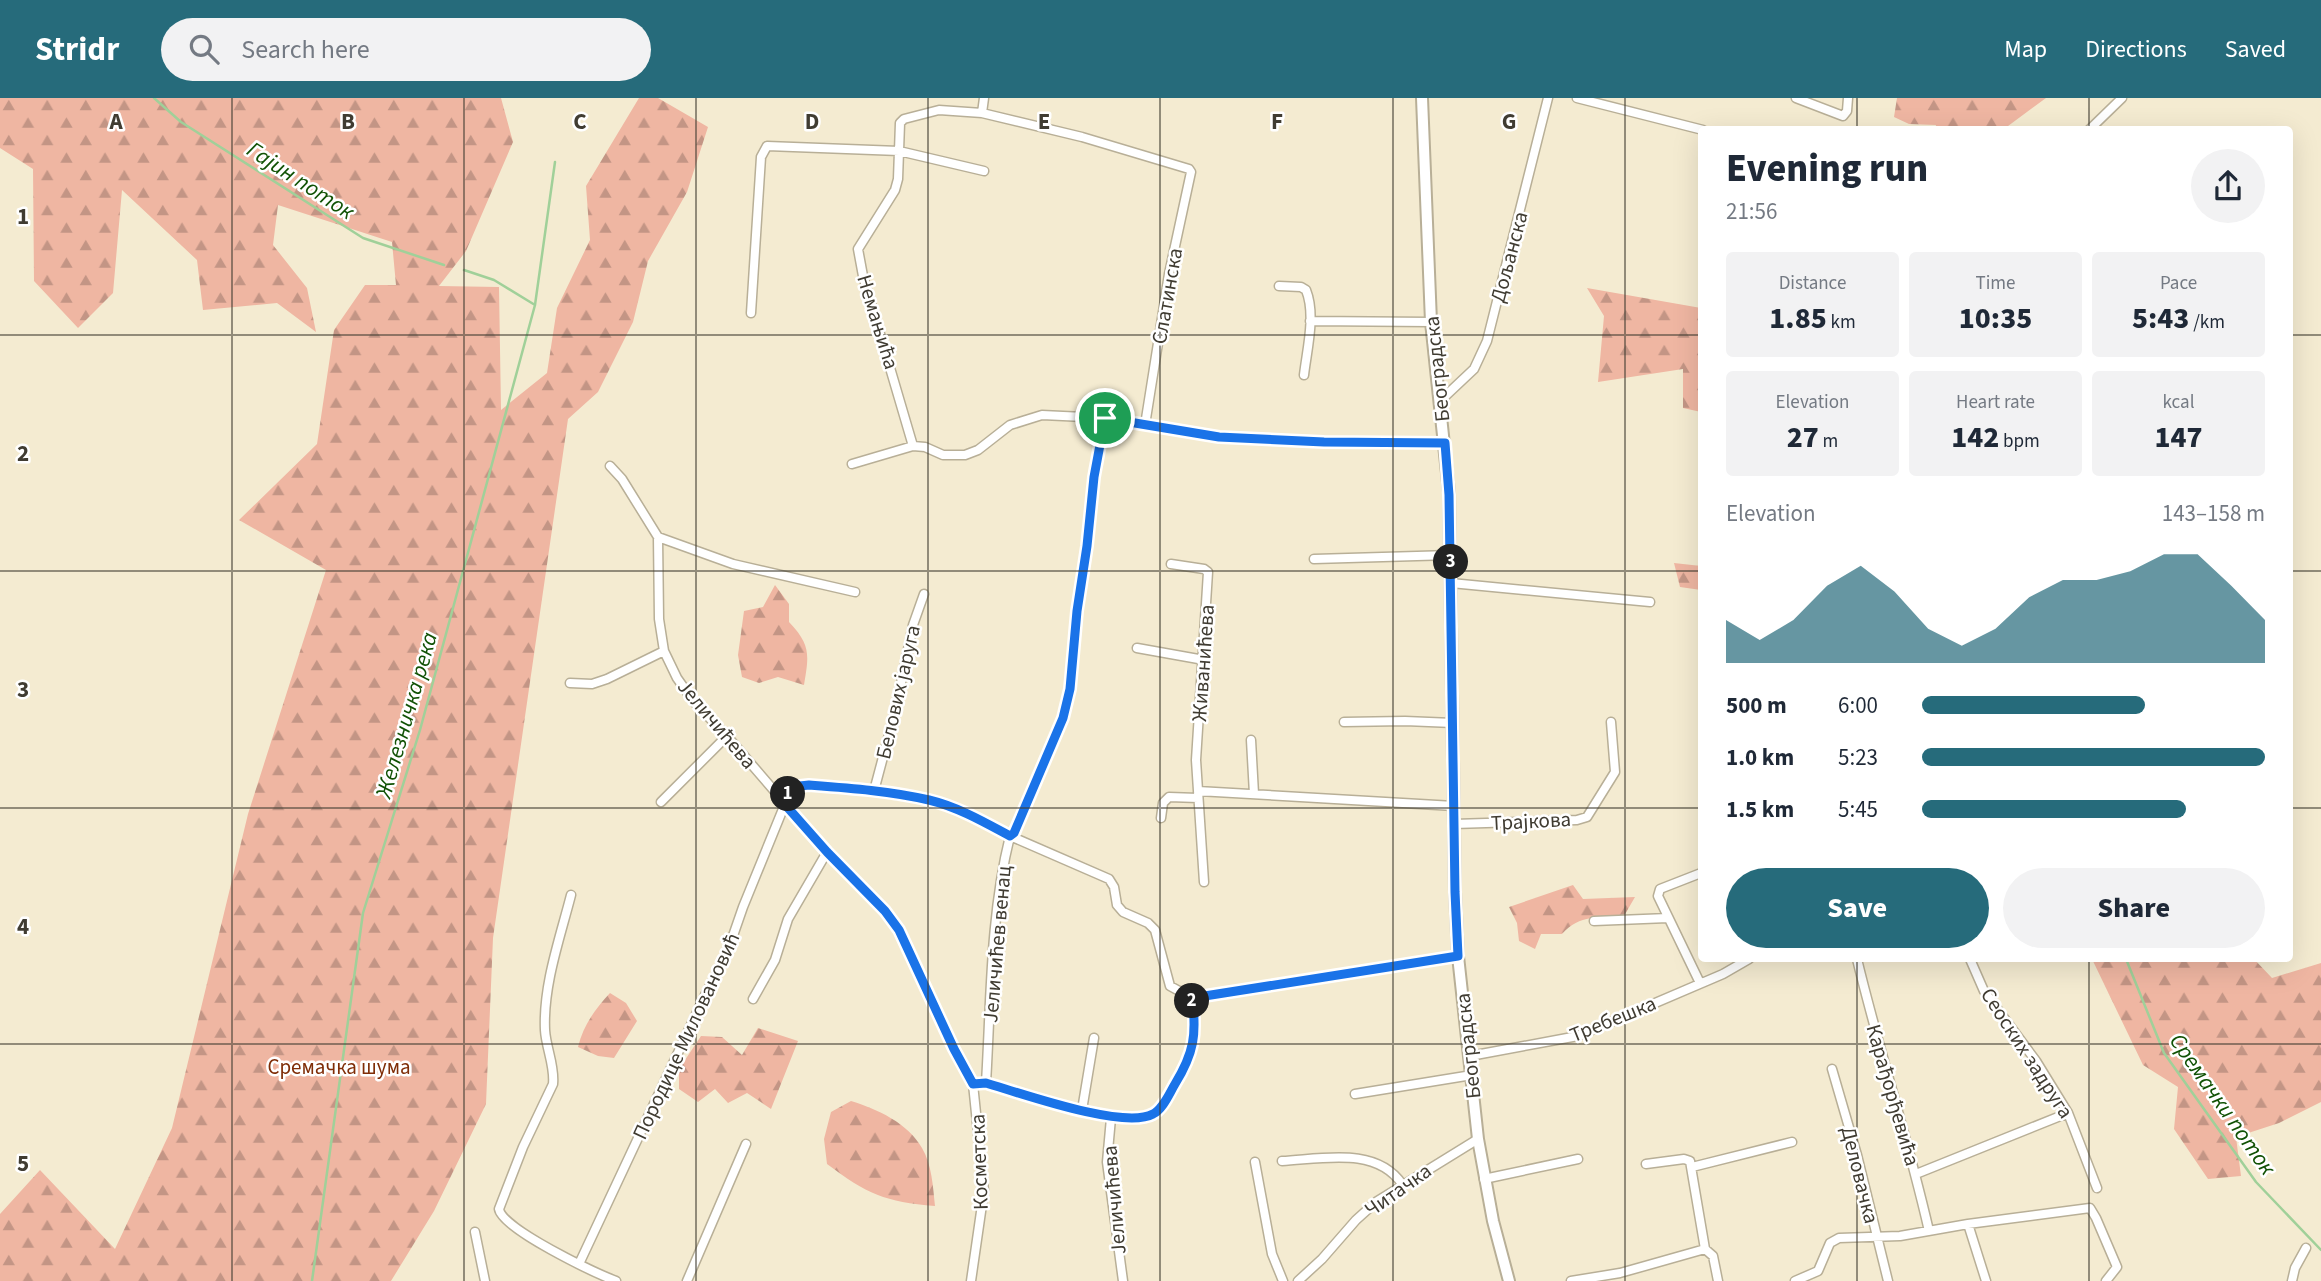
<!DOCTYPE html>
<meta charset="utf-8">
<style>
:root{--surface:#fff;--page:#f2f2f3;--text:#1f2937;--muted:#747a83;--accent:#266b7b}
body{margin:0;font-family:"Source Sans 3",sans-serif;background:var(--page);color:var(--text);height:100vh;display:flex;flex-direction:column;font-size:26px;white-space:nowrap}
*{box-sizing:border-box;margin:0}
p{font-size:23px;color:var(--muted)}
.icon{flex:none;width:38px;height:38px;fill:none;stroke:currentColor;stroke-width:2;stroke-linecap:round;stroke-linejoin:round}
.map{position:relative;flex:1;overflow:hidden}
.drawer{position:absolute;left:1698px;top:28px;width:595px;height:836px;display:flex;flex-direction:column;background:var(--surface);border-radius:7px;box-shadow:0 7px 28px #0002}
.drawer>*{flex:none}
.pin{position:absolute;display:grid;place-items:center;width:60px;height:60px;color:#fff;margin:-30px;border:4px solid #fff;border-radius:50%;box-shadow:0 2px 7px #0007}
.km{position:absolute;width:35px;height:35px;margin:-18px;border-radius:50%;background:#222;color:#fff;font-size:19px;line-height:35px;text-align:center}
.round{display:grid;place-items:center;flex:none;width:74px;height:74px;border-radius:37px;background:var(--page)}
.overview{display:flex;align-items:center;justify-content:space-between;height:119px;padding:0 28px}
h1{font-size:38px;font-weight:800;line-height:52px}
.figures{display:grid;grid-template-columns:repeat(3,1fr);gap:10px;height:119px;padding:7px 28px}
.figures div{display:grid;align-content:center;border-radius:7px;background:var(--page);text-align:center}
.figures b{font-size:30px;font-weight:800}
.figures small{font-size:19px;font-weight:400}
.figures p{font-size:19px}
.chart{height:196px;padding:14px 28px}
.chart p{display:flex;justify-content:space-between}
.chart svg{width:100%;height:126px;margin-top:7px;fill:var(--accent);opacity:.7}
.button{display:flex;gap:14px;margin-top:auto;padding:14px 28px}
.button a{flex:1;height:80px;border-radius:42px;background:var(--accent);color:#fff;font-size:28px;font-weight:800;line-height:80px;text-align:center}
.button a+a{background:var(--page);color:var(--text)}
ul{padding:0 28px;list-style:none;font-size:23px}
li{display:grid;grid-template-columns:112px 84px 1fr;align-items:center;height:52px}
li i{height:18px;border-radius:9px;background:var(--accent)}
header{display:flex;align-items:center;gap:42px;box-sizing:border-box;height:98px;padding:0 35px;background:var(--accent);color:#fff}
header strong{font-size:33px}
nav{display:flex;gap:38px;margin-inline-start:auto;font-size:24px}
.search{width:490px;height:63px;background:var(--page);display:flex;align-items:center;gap:18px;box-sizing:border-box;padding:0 24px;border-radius:38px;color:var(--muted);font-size:26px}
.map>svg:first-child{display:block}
.forest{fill:url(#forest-firs)}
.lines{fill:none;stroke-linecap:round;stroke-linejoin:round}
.stream{stroke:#a0d099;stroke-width:2.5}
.minor-casing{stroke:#b8af97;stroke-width:11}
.secondary-casing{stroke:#b8af97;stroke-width:14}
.minor{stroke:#fff;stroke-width:8}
.secondary{stroke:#fff;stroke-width:10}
.route-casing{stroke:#fff;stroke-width:14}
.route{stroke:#1a73e8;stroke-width:9}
.grid{fill:none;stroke:#403c32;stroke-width:2;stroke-opacity:0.55}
.labels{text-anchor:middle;stroke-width:5;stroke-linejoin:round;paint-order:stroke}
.street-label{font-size:21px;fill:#403c32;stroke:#fff}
.park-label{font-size:21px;fill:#7f2d07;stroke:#fff}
.water-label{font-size:23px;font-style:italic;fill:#115205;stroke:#fff}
.grid-label{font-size:23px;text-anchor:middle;font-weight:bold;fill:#403c32;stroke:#fff;stroke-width:5;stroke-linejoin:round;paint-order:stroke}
</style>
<header>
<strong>Stridr</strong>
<div class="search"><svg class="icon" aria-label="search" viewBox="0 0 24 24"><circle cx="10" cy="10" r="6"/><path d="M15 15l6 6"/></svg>Search here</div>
<nav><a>Map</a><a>Directions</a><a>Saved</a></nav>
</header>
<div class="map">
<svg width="2321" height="1183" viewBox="0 0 2321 1183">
<defs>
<pattern id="forest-firs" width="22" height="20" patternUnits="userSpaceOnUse" patternTransform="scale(1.75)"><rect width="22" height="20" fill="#efb6a2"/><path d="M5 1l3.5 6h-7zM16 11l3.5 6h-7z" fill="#c39585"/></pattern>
</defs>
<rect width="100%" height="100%" fill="#f4ebd1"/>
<!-- forest -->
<path class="forest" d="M0,0h501l12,44 -47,109 -27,35 60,1 2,123 46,-37 10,-65 33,-68 -4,-54 53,-88h19l50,29 -21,65 -39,69 -15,61 -35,70 -30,27 -75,519 -7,166 -52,107 -43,70h-391v-67l40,-44 75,79 57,-121 76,-314 78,-244 -87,-50 78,-76 17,-114 31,-45h31l-4,-43 -114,-37 -5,40 34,43 9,44 -39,-29 -74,7 -6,-50 -75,-70 -9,103 -35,35 -44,-47 -1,-112 -33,-21z
M1897,0h149l-42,31 -69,1 1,-5 -27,-1 -15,-7z
M1587,190l114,20v104l-18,-4v-39l-85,13 6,-66z
M1674,465l27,3v24l-21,-3z
M775,487l14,19v18c22,23 20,33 15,63l-26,-8 -19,6 -17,-6 -4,-22 6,-44 19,-4z
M1573,787l10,14 52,-2 -11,19c-25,2 -44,-2 -62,18h-21l-6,15 -16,-8 -2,-18 -8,-16z
M2092,861h162l18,19 49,-15v139l-42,21 -43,14 5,39 -33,3 -34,-50 4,-42 -35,-22z
M610,895l16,10 11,18 -23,37 -16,-2 -20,-9c5,-21 17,-38 32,-54z
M758,930l40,13 -27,68 -24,-16 -19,10 -13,-14 -17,13 -19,-13v-20l22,-33 21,1 20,18z
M851,1003c26,8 57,22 71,47 10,17 11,39 13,58 -50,-4 -68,-12 -108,-42l-3,-25 7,-27z"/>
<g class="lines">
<!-- stream -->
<path class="stream" d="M154,0l27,24 182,116 81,27
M464,172l30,10 41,25
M2126,861l38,94 92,129 65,68
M312,1183l51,-368 57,-183 115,-425 20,-143"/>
<!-- minor casing -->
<g class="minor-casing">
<path id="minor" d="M1577,0l126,32
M1796,0l47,18 4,-5 1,-13
M982,15l2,-15
M2089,32l33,-32
M1279,188l22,1 5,3c10,25 1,59 -2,85
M751,215l10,-156 6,-11 132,5 85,20
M1310,223l121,1
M1440,303l34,-32 13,-28 61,-243
M913,348l-50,-170 -5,-27 37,-59 3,-11 2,-56 4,-4 35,-9 43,3 100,24 107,32 2,3 -22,102 -24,151
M852,366l61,-18 12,1 18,8h22l13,-5 32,-25 32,-10 63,3 114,19 105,5 121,1
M610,368l12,13 36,58 1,82 5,32 13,27 17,24 33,34 100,116 58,59 14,19 55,119 19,35 11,107 -13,90
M658,439l75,27 122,28
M1314,461l137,-4
M1171,466l33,5 4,3 -12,188 8,122
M1451,485l199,19
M1137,550l67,12
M570,585l22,1 15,-5 57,-28
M1344,624l61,-1 48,2
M1251,642l3,54
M874,693l21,-79 18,-87 11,-31
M1198,693l256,15
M781,702l19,-14 9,-1 65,6 57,9 40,15 39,21 99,43 5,8 3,18 6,7 25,11 7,7 15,56 22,12 266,-42
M661,704l66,-66
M1161,720l2,-15 6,-6 29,1
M1454,726l123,-4 10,-3 28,-45 -4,-50
M1010,738l4,-3 49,-115 7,-29 7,-78 10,-65 7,-69 11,-59
M571,797c-11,43 -28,90 -26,135 1,18 10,36 8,54l-30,63 -24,62c3,20 96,64 117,72
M1594,823l74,-3
M1857,861c22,91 51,180 72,272
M1970,861l14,32 52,70 32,52 29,75
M1700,885l-42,-87 2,-7 41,-16
M753,901l22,-39 13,-41 39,-67
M1470,958l108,-20 145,-62 26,-15
M1832,971l25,86 31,126
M986,985c5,-82 4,-167 24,-247
M973,986l13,-1c34,10 138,48 167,31 10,-6 16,-20 22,-30 20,-31 22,-50 17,-86
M1355,996l117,-19
M1082,1012l12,-72
M1111,1020l-4,44 16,119
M1282,1063c40,-2 94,-15 120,23
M1255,1064l17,92 11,27
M1646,1066l38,-5 6,2 15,88
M1692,1069l100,-25
M1916,1076l152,-61
M1484,1081l94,-20
M1968,1126l18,57
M475,1134l10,49
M1705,1151l8,7 5,25
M579,1166l127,-271 20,-37 17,-49 42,-103
M687,1183l59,-137
M1298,1183l24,-22 34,-39 20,-18 102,-63
M1571,1183l49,-8 85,-24
M1795,1183l23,-10 12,-28 9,-5 61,-2 68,-12 122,-16 6,10 21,49 -11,14
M2292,1183l3,-13 11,-20"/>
</g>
<!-- secondary casing -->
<g class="secondary-casing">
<path id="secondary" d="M1422,0l9,224 18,170 6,400 3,64 20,183 15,82 16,60"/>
</g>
<!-- minor -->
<use href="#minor" class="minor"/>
<!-- secondary -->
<use href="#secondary" class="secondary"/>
</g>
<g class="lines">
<!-- route casing -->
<g class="route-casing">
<path id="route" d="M1105,320l114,19 105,5 121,1 4,52 6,397 3,64 -266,42c5,36 2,55 -17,86 -6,10 -12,25 -22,30 -29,16 -133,-21 -167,-31l-13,1 -19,-35 -55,-119 -14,-19 -58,-59 -46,-52 19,-14 9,-1c40,3 82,6 120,15 29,7 55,22 81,36l4,-3 49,-115 7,-29 7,-78 10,-65 7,-69z"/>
</g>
<!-- route -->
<use href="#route" class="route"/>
</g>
<!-- grid -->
<path class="grid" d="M232,0v1183M464,0v1183M696,0v1183M928,0v1183M1160,0v1183M1393,0v1183M1625,0v1183M1857,0v32M2089,0v32M0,237h1701M2289,237h32M0,473h1701M2289,473h32M0,710h1701M2289,710h32M1857,861v322M2089,861v322M0,946h2321"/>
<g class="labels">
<!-- street labels -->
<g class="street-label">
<text transform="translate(1509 159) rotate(-75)" y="7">Дољанска</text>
<text transform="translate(1167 198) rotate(-80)" y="7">Слатинска</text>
<text transform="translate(878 224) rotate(73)" y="7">Немањића</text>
<text transform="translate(1437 271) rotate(-96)" y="7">Београдска</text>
<text transform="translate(1203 565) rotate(-86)" y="7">Живанићева</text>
<text transform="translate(898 594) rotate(-77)" y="7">Белових јаруга</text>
<text transform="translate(717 626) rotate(50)" y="7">Јеличићева</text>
<text transform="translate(1531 723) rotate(-3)" y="7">Трајкова</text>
<text transform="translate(997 846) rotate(-85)" y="7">Јеличићев венац</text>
<text transform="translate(1613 921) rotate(-22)" y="7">Требешка</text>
<text transform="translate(686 938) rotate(-65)" y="7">Породице Миловановић</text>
<text transform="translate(1468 948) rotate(-96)" y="7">Београдска</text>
<text transform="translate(2027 955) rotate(57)" y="7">Сеоских задруга</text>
<text transform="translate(1893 997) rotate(74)" y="7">Карађорђевића</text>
<text transform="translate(979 1064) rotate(-92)" y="7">Косметска</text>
<text transform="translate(1860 1077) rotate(76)" y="7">Деловачка</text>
<text transform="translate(1398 1092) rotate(-35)" y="7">Читачка</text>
<text transform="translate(1114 1102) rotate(-95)" y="7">Јеличићева</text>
</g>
<!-- park labels -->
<g class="park-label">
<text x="339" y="976">Сремачка шума</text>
</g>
<!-- water labels -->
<g class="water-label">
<text transform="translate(301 82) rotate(33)" y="8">Гајин поток</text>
<text transform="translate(406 617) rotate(-74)" y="8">Железничка река</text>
<text transform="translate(2223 1006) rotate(55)" y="8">Сремачки поток</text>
</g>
</g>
<g class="grid-label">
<text x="116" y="31">A</text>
<text x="348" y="31">B</text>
<text x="580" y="31">C</text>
<text x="812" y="31">D</text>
<text x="1044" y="31">E</text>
<text x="1277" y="31">F</text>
<text x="1509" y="31">G</text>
<text x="23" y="126">1</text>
<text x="23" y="363">2</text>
<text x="23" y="599">3</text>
<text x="23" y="836">4</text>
<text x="23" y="1073">5</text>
</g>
</svg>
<div class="pin" style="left:1105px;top:320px;background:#1e9e55"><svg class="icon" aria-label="arrive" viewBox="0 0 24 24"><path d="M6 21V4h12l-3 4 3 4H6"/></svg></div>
<b class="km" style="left:788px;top:696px">1</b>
<b class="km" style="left:1192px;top:903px">2</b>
<b class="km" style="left:1451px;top:464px">3</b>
<section class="drawer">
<div class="overview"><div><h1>Evening run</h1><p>21:56</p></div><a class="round"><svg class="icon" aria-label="share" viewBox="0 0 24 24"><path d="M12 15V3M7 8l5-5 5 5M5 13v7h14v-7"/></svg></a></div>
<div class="figures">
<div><p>Distance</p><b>1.85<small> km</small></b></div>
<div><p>Time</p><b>10:35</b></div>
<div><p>Pace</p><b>5:43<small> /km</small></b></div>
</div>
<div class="figures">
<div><p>Elevation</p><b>27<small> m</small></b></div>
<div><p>Heart rate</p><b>142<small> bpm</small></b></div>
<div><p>kcal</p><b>147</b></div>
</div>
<div class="chart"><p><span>Elevation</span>143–158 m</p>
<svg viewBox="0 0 160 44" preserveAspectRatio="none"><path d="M0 44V29L10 36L20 29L30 17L40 10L50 19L60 32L70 38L80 32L90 21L100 15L110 15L120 12L130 6L140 6L150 17L160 29V44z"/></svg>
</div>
<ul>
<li><b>500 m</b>6:00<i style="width:65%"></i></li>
<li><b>1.0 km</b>5:23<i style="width:100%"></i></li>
<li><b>1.5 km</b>5:45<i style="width:77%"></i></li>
</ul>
<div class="button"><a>Save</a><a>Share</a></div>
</section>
</div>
